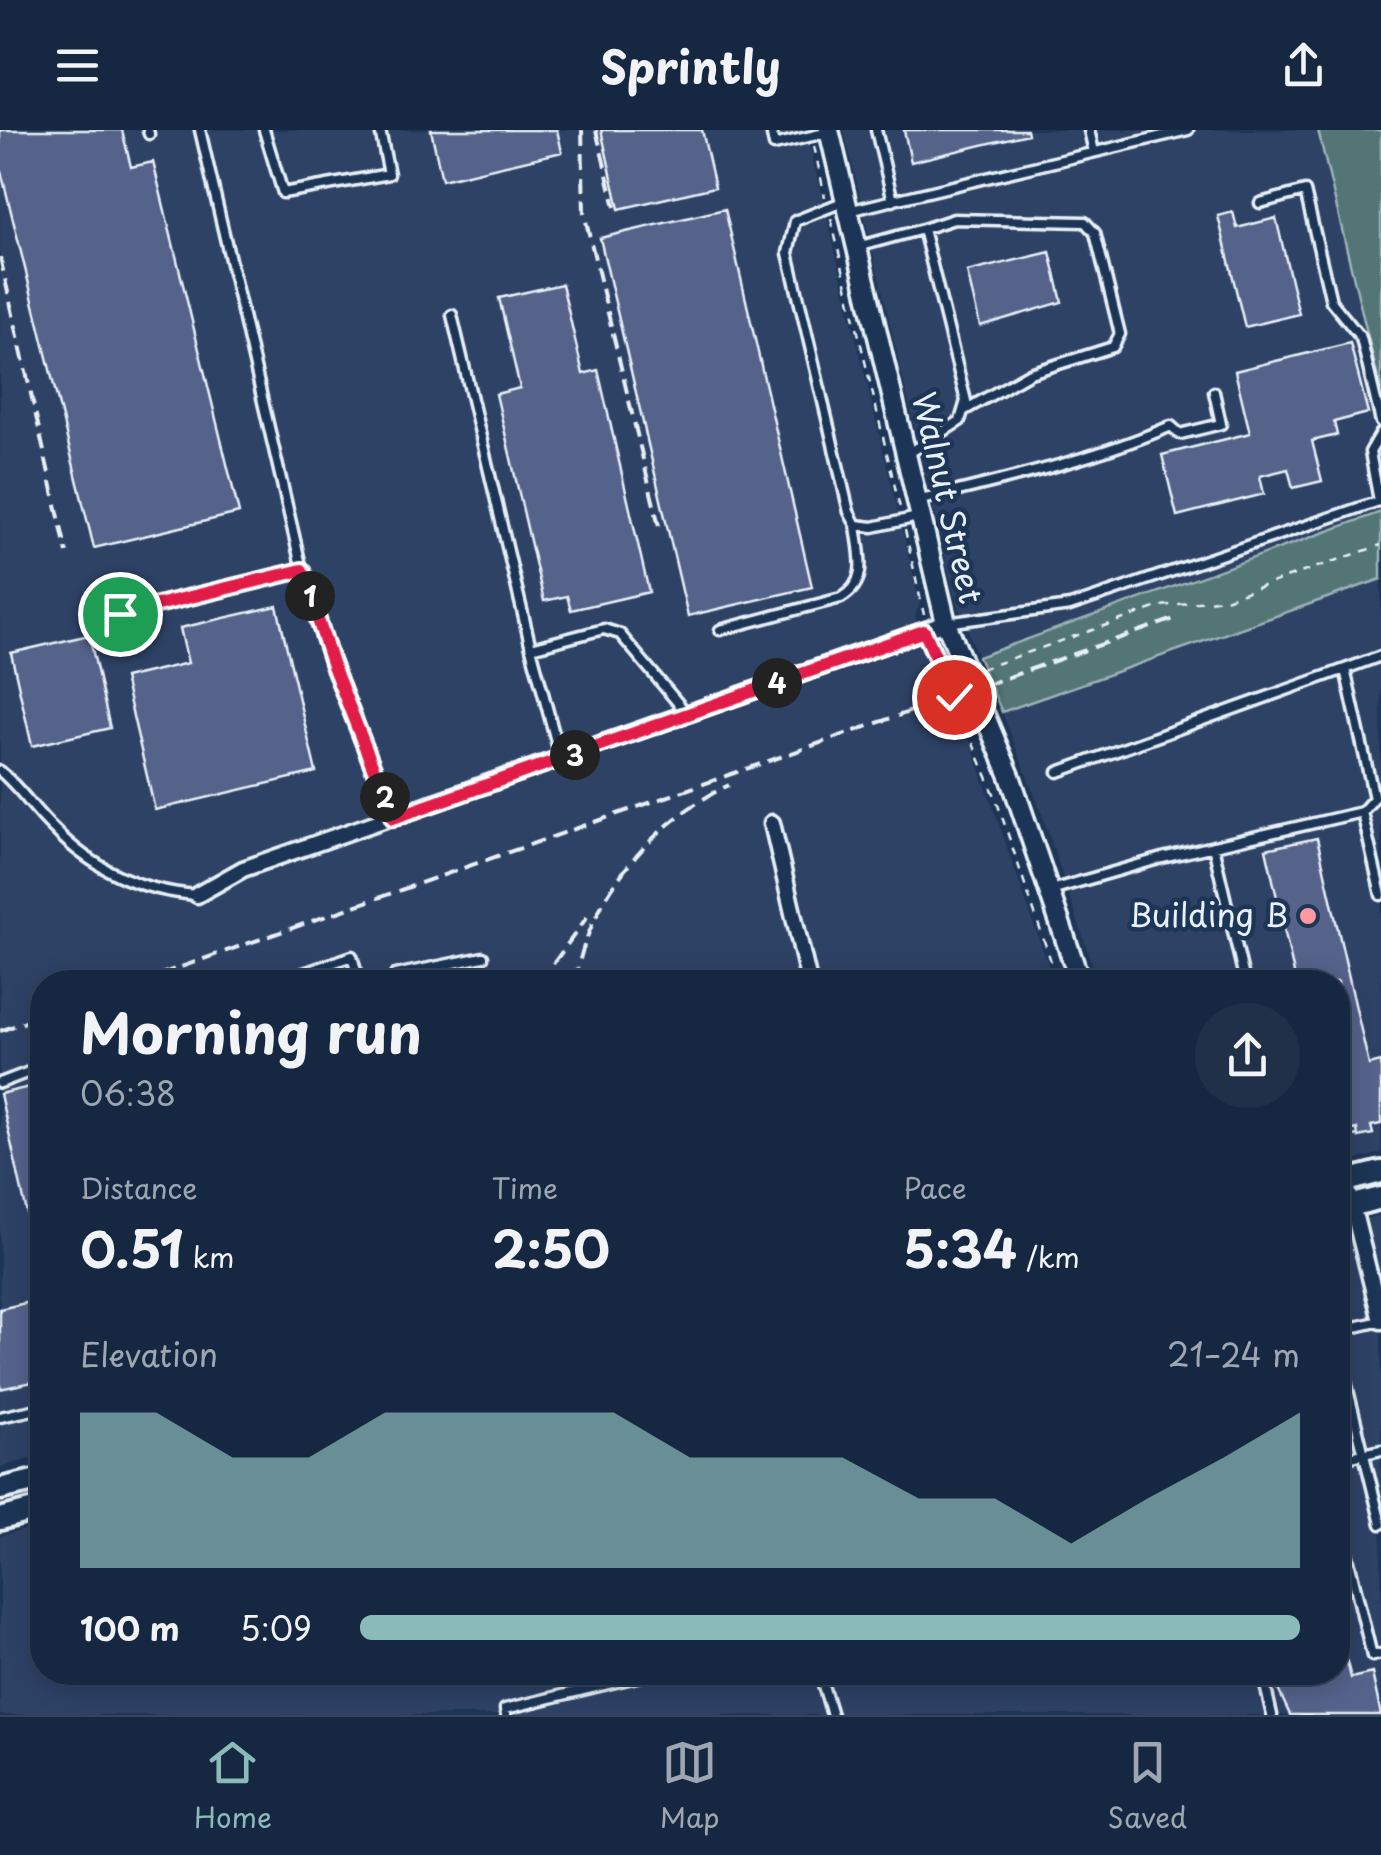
<!DOCTYPE html>
<meta charset="utf-8">
<style>
:root{--surface:#162841;--page:#1f3048;--text:#f1f3f6;--muted:#9ea6b1;--line:#35445a;--accent:#8bbbb9}
body{margin:0;font-family:"Playpen Sans",sans-serif;background:var(--page);color:var(--text);height:100vh;display:flex;flex-direction:column;font-size:38px;white-space:nowrap}
*{box-sizing:border-box;margin:0}
p{font-size:32px;color:var(--muted)}
.icon{flex:none;width:55px;height:55px;fill:none;stroke:currentColor;stroke-width:2;stroke-linecap:round;stroke-linejoin:round}
.map{position:relative;flex:1;overflow:hidden}
.sheet{position:absolute;left:30px;top:840px;width:1320px;height:715px;display:flex;flex-direction:column;background:var(--surface);border-radius:40px;box-shadow:0 5px 25px #0003,0 0 0 2px var(--line)}
.sheet>*{flex:none}
.pin{position:absolute;display:grid;place-items:center;width:85px;height:85px;color:#fff;margin:-42px;border:5px solid #fff;border-radius:50%;box-shadow:0 2px 10px #0007}
.km{position:absolute;width:50px;height:50px;margin:-25px;border-radius:50%;background:#222;color:#fff;font-size:28px;line-height:50px;text-align:center}
.round{display:grid;place-items:center;flex:none;width:105px;height:105px;border-radius:52px;background:var(--page)}
.summary{display:flex;align-items:center;justify-content:space-between;height:170px;padding:0 50px}
h1{font-size:55px;font-weight:700;line-height:75px}
.metrics{display:grid;grid-template-columns:repeat(3,1fr);gap:15px;height:170px;padding:10px 50px}
.metrics div{display:grid;align-content:center}
.metrics b{font-size:50px;font-weight:700}
.metrics small{font-size:28px;font-weight:400}
.metrics p{font-size:28px}
.chart{height:280px;padding:20px 50px}
.chart p{display:flex;justify-content:space-between}
.chart svg{width:100%;height:180px;margin-top:10px;fill:var(--accent);opacity:.7}
ul{padding:0 50px;list-style:none;font-size:32px}
li{display:grid;grid-template-columns:160px 120px 1fr;align-items:center;height:75px}
li i{height:25px;border-radius:12px;background:var(--accent)}
header{display:flex;justify-content:space-between;align-items:center;height:130px;padding:0 50px;background:var(--surface);font-size:45px;font-weight:700}
.menu{display:flex;justify-content:space-around;align-items:center;height:140px;border-top:2px solid var(--line);background:var(--surface);font-size:28px;color:var(--muted)}
.menu a{display:grid;justify-items:center;gap:5px}
.menu .on{color:var(--accent)}
.map>svg:first-child{display:block}
.built{fill:#2e4266}
.green{fill:#527575;stroke:#9db3b6;stroke-width:2.5}
.building{fill:#54628a;stroke:#e8f1f8;stroke-width:2.5}
.lines{fill:none;stroke-linecap:round;stroke-linejoin:round}
.service-casing{stroke:#e8f1f8;stroke-width:15}
.minor-casing{stroke:#e8f1f8;stroke-width:21}
.tertiary-casing{stroke:#e8f1f8;stroke-width:25}
.secondary-casing{stroke:#e8f1f8;stroke-width:28}
.path{stroke:#e8f1f8;stroke-width:2.5;stroke-dasharray:8 8;stroke-linecap:butt}
.service{stroke:#1d3557;stroke-width:8}
.minor{stroke:#1d3557;stroke-width:14}
.tertiary{stroke:#1d3557;stroke-width:18}
.secondary{stroke:#1d3557;stroke-width:20}
.rail{stroke:#e8f1f8;stroke-width:4;stroke-dasharray:15 8;stroke-linecap:butt}
.route-casing{stroke:#fff;stroke-width:20}
.route{stroke:#e11d48;stroke-width:12}
.poi-dot{fill:#ff9aa2;stroke:#1d3557;stroke-width:4}
.labels{text-anchor:middle;stroke-width:9;stroke-linejoin:round;paint-order:stroke}
.street-label{font-size:32px;fill:#e8f1f8;stroke:#1d3557}
.poi-label{font-size:32px;fill:#e8f1f8;stroke:#1d3557;text-anchor:end}
</style>
<header><svg class="icon" aria-label="menu" viewBox="0 0 24 24"><path d="M4 6h16M4 12h16M4 18h16"/></svg>Sprintly<svg class="icon" aria-label="share" viewBox="0 0 24 24"><path d="M12 15V3M7 8l5-5 5 5M5 13v7h14v-7"/></svg></header>
<div class="map">
<svg width="1381" height="1585" viewBox="0 0 1381 1585">
<rect width="100%" height="100%" fill="#1d3557"/>
<filter id="ink" filterUnits="userSpaceOnUse"><feTurbulence type="fractalNoise" baseFrequency=".01" numOctaves="2"/><feDisplacementMap in="SourceGraphic" scale="20" xChannelSelector="R" yChannelSelector="G"/><feConvolveMatrix kernelMatrix="1 2 1 2 8 2 1 2 1" color-interpolation-filters="sRGB"/></filter>
<g filter="url(#ink)">
<!-- built -->
<path class="built" d="M0,0h806l114,474 -5,12 34,85 16,26 89,255h-1012v474l-42,11z
M844,0h474l63,261v121l-403,145 -24,-63z
M1381,449v574l-43,12v-183h-240l-56,-168 -40,-102z
M1381,1085v500h-1381v-179l42,-10v146h1296v-446z"/>
<!-- green -->
<path class="green" d="M1318,0h63v261z
M1381,382v67l-379,133 -24,-55z"/>
<!-- building -->
<path class="building" d="M0,0h122l9,37 22,-5 86,351 -145,35 -94,-381z
M431,0h126l5,22 -120,28z
M601,0h101l13,57 -96,22z
M904,0h123l1,4 -117,28z
M725,79l87,378 -124,29 -88,-378z
M1233,82l4,16 39,-10 23,96 -54,13 -27,-111z
M1050,122l12,50 -82,24 -13,-54z
M562,154l21,90 15,-4 51,222 -78,18 -4,-14 -23,5 -48,-207 24,-6 -21,-90z
M1350,213l18,70 -34,9 3,13 -25,6 10,40 -29,7 -5,-19 -28,7 4,18 -87,22 -15,-61 88,-22 -15,-62z
M277,476l39,166 -161,38 -31,-132 64,-15 -8,-35z
M89,505l21,93 -78,18 -21,-93z
M1317,708l52,227 12,-3v62l-10,2 2,8 -15,3 -1,-8 -19,4v-151h-42l-30,-133z
M42,954v178h-4l-38,-168z
M42,1169v81l-42,9v-80z
M1342,1512l9,36 21,-5 9,42h-91l-20,-43h68v-29z"/>
<g class="lines">
<!-- service casing -->
<g class="service-casing">
<path id="service" d="M148,0l1,4
M200,0l102,440 29,93 62,155
M264,0l19,63 106,-19 -9,-44
M771,0l3,15 55,-13
M876,0l17,71
M1089,0l5,22
M845,71l-50,20 -7,32 61,259 7,13 17,2 45,-10
M1260,73l45,-12 26,110 30,37 20,84
M848,81l340,-81
M923,99l31,-10 131,3 10,11 25,101 -7,13 -83,26 -65,37
M857,117l66,-18 43,172 -6,20 -54,34
M452,185l79,333
M917,371c85,-21 173,-40 254,-75l9,8 41,-10 -7,-32
M120,484l182,-44
M946,493l124,-17 309,-105 -9,-49 11,-19
M720,500l121,-32c29,-17 18,-44 15,-73
M561,630l-30,-112 73,-19 16,5 68,81
M0,641c20,17 34,39 53,57 39,41 88,63 144,67
M1058,642l287,-103
M1362,682l19,83
M1213,716l32,136
M1051,760l111,-32 200,-46 12,-14 -29,-129 36,-13
M278,852l74,-26 7,26
M396,852l-1,-7 88,-18
M0,953l42,-16
M1338,1201l43,-10
M1338,1219l43,175
M0,1287l42,-9
M1338,1330l43,-10
M1338,1385l34,141 9,-2
M819,1542l13,43
M1262,1542l10,43
M506,1585l-1,-6 152,-37"/>
</g>
<!-- minor casing -->
<g class="minor-casing">
<path id="minor" d="M772,693l37,159
M197,765l46,-26 703,-246
M1346,1051l35,140"/>
</g>
<!-- tertiary casing -->
<g class="tertiary-casing">
<path id="tertiary" d="M829,0l117,493 64,153 70,206"/>
</g>
<!-- secondary casing -->
<g class="secondary-casing">
<path id="secondary" d="M1338,1053l43,-11
M1338,1079l43,-11
M0,1359l42,-10
M0,1389l42,-11"/>
</g>
<!-- path -->
<path class="path" d="M814,16l11,51
M831,89l69,289
M905,400l19,85
M929,512l18,40 3,-2
M981,539l180,-63 64,-7 156,-54
M948,554l47,112 63,186
M1338,1009l20,-4"/>
<!-- service -->
<use href="#service" class="service"/>
<!-- minor -->
<use href="#minor" class="minor"/>
<!-- tertiary -->
<use href="#tertiary" class="tertiary"/>
<!-- secondary -->
<use href="#secondary" class="secondary"/>
<!-- rail -->
<path class="rail" d="M582,0l2,83 75,313
M596,0l19,77
M0,127l67,296
M138,852l1039,-364
M540,852l47,-65
M575,852c14,-85 77,-160 154,-197
M0,901l42,-15"/>
</g>
</g>
<g class="lines" filter="url(#ink)">
<!-- route casing -->
<g class="route-casing">
<path id="route" d="M120,484l182,-44 30,93 61,155 531,-187 30,66"/>
</g>
<!-- route -->
<use href="#route" class="route"/>
</g>
<!-- markers -->
<circle class="poi-dot" cx="1308" cy="786" r="10"/>
<g class="labels">
<!-- street labels -->
<g class="street-label">
<text transform="translate(947 368) rotate(77)" y="11">Walnut Street</text>
</g>
<!-- poi labels -->
<g class="poi-label">
<text x="1288" y="797">Building B</text>
</g>
</g>
</svg>
<div class="pin" style="left:120px;top:484px;background:#1e9e55"><svg class="icon" aria-label="arrive" viewBox="0 0 24 24"><path d="M6 21V4h12l-3 4 3 4H6"/></svg></div>
<div class="pin" style="left:954px;top:567px;background:#d93025"><svg class="icon" aria-label="check" viewBox="0 0 24 24"><path d="M5 12l5 5 9-10"/></svg></div>
<b class="km" style="left:310px;top:466px">1</b>
<b class="km" style="left:385px;top:667px">2</b>
<b class="km" style="left:575px;top:625px">3</b>
<b class="km" style="left:777px;top:553px">4</b>
<section class="sheet">
<div class="summary"><div><h1>Morning run</h1><p>06:38</p></div><a class="round"><svg class="icon" aria-label="share" viewBox="0 0 24 24"><path d="M12 15V3M7 8l5-5 5 5M5 13v7h14v-7"/></svg></a></div>
<div class="metrics">
<div><p>Distance</p><b>0.51<small> km</small></b></div>
<div><p>Time</p><b>2:50</b></div>
<div><p>Pace</p><b>5:34<small> /km</small></b></div>
</div>
<div class="chart"><p><span>Elevation</span>21–24 m</p>
<svg viewBox="0 0 160 44" preserveAspectRatio="none"><path d="M0 44V6L10 6L20 17L30 17L40 6L50 6L60 6L70 6L80 17L90 17L100 17L110 27L120 27L130 38L140 27L150 17L160 6V44z"/></svg>
</div>
<ul>
<li><b>100 m</b>5:09<i style="width:100%"></i></li>
</ul>
</section>
</div>
<nav class="menu">
<a class="on"><svg class="icon" aria-label="home" viewBox="0 0 24 24"><path d="M3 11l9-7 9 7M6 9v11h12V9"/></svg>Home</a>
<a><svg class="icon" aria-label="map" viewBox="0 0 24 24"><path d="M3 6l6-2 6 2 6-2v14l-6 2-6-2-6 2zM9 4v14M15 6v14"/></svg>Map</a>
<a><svg class="icon" aria-label="saved" viewBox="0 0 24 24"><path d="M7 4h10v16l-5-4-5 4z"/></svg>Saved</a>
</nav>
